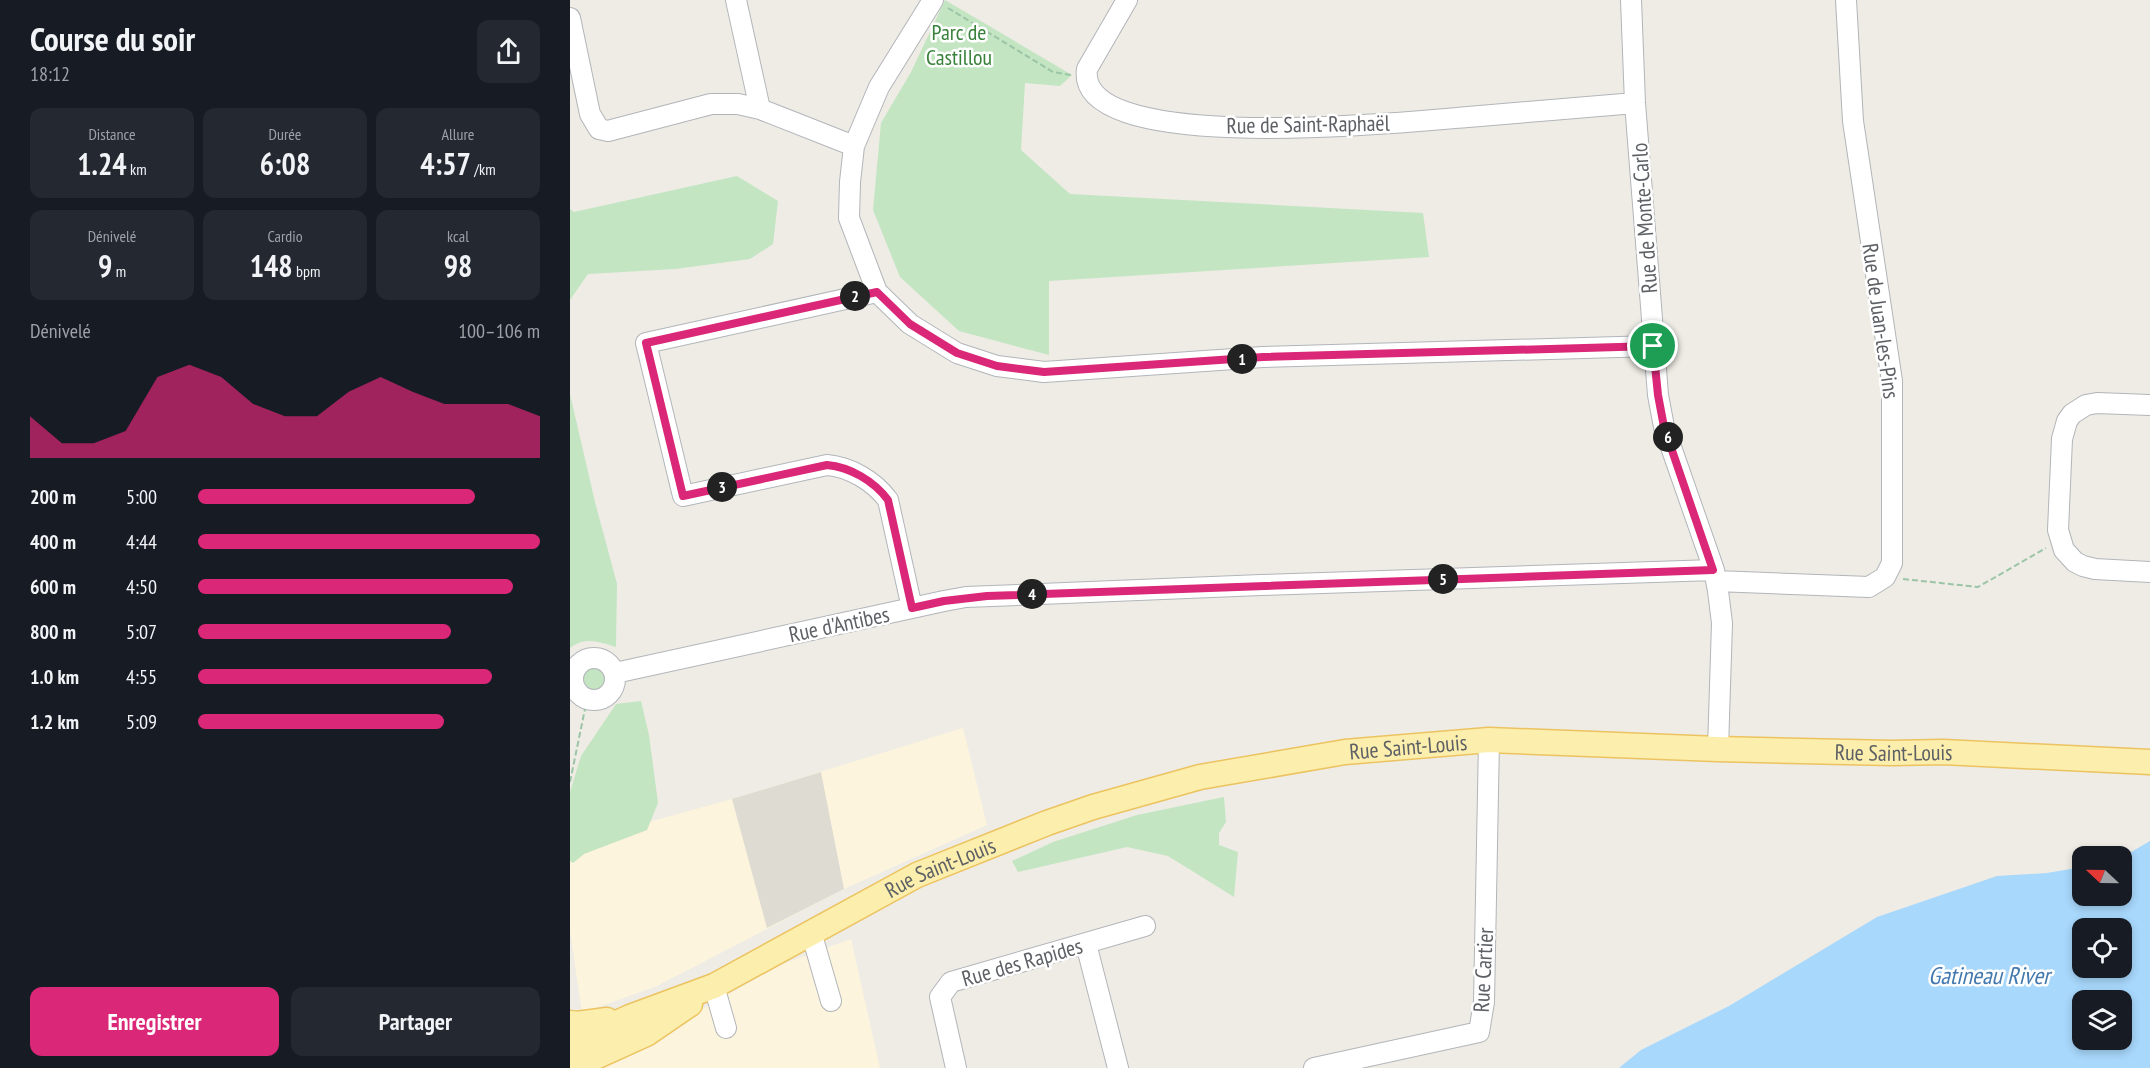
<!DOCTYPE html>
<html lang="fr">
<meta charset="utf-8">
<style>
:root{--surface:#171b24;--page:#242831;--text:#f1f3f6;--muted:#9ea1a6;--accent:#db2777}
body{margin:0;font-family:"PT Sans Narrow",sans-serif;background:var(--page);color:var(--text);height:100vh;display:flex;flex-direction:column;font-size:22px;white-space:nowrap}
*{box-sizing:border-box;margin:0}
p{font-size:20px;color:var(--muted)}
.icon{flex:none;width:33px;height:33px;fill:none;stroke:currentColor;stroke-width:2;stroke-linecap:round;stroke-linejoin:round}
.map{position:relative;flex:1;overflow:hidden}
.panel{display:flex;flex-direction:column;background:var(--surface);width:570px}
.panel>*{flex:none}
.needle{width:39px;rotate:292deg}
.tools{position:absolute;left:1502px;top:846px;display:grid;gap:12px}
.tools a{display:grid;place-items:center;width:60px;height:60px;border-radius:12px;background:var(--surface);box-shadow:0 3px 9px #0003;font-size:30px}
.pin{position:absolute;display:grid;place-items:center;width:51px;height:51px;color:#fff;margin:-26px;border:3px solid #fff;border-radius:50%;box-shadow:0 2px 6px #0007}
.km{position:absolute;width:30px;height:30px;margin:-15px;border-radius:50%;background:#222;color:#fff;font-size:16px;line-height:30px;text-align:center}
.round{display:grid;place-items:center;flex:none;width:63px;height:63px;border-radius:12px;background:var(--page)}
.headline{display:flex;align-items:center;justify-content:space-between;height:102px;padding:0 30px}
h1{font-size:33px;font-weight:600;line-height:45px}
.figures{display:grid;grid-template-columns:repeat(3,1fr);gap:9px;height:102px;padding:6px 30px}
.figures div{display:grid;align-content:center;border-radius:12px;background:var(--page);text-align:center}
.figures b{font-size:30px;font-weight:600}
.figures small{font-size:16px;font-weight:400}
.figures p{font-size:16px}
.chart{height:168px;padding:12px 30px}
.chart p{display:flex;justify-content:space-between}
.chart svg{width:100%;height:108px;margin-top:6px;fill:var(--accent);opacity:.7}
.action{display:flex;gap:12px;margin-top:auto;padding:12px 30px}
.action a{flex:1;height:69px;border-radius:12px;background:var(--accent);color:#fff;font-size:24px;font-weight:600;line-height:69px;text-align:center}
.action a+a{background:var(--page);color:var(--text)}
ul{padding:0 30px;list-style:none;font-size:20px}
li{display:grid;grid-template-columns:96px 72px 1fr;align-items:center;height:45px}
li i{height:15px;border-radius:8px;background:var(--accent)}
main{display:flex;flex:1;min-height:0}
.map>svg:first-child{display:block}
.commercial{fill:#fcf4dc}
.education{fill:#dedbd3}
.green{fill:#c3e5c2}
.water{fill:#a8d8fc;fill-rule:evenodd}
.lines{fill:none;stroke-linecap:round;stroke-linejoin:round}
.minor-casing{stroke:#b2b5b9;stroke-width:22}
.major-casing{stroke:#ecc360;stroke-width:27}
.path{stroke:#9cc5a7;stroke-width:2;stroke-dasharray:6 3;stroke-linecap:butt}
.minor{stroke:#fff;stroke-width:20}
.major{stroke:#fceeac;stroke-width:24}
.route-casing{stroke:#fff;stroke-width:12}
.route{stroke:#db2777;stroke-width:8}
.labels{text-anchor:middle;stroke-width:5;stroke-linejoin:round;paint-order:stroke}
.park-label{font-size:22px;fill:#38813a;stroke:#fff}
.street-label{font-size:22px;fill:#5d6065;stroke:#fff}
.water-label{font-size:24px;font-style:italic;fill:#4479ae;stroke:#fff}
</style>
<main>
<section class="panel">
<div class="headline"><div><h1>Course du soir</h1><p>18:12</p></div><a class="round"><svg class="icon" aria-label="share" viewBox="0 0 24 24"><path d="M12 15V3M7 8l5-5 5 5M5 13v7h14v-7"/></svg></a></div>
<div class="figures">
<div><p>Distance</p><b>1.24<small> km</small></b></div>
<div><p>Durée</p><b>6:08</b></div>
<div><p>Allure</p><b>4:57<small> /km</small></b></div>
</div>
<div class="figures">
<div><p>Dénivelé</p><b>9<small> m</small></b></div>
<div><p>Cardio</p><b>148<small> bpm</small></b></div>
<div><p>kcal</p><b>98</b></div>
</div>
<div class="chart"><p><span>Dénivelé</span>100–106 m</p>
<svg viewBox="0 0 160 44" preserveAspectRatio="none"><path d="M0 44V27L10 38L20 38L30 33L40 11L50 6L60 11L70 22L80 27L90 27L100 17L110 11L120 17L130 22L140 22L150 22L160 27V44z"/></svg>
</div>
<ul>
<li><b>200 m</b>5:00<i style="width:81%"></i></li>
<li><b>400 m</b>4:44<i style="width:100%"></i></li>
<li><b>600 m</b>4:50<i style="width:92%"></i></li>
<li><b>800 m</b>5:07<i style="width:74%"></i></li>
<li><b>1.0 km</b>4:55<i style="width:86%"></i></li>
<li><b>1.2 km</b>5:09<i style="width:72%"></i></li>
</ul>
<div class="action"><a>Enregistrer</a><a>Partager</a></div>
</section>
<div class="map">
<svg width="1580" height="1068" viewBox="0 0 1580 1068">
<rect width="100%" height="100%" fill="#eeece5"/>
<!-- commercial -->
<path class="commercial" d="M393,728l24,97 -143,64 -187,97 -75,27 -12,-83v-86l162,-45z
M281,939l29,129h-281l181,-103z"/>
<!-- education -->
<path class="education" d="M251,772l23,117 -77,39 -35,-129z"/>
<!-- green -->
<path class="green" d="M375,0l127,75 -12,11 -35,-3 -4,67 49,44 353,19 6,44 -380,24v74l-90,-24 -59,-54 -27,-67 8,-87 30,-51z
M167,176l41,25 -5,43 -23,15 -75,10 -87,5 -18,26v-91l4,3z
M0,394l25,108 22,82 -1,63c-16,-5 -31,-11 -46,1z
M14 679a11 11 0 1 1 22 0a11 11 0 1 1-22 0Z
M71,701l8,34 9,68 -11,27 -63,24 -11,9 -3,-2v-69l11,-36 35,-52z
M654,797l2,25 -7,11v12l19,7 -4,45 -66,-41 -41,-9 -109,25 -6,-11 41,-19 84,-27z"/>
<!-- water -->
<path class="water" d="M1580,841v227h-531l22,-18 88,-44 148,-89 120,-41 50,-3 35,-6v29h39v-38zM1512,928h39v40h-39zM1512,1000h39v40h-39z"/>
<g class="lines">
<!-- minor casing -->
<g class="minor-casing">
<path id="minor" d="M166,0l24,109 94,37
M363,0l-54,87 -25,59 -4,36 -1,36 28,74 33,32 47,29 40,13 47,6 219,-15 390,-11
M557,0l-40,69c-13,89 329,52 381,48 56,-5 111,-9 167,-14
M1061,0l4,103 23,292 6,32 50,143 4,21 4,32 -4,126
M0,18l20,96 9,15 9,2 103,-27h27l22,5
M307,292l-231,51 37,153 144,-31c23,2 47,16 61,35l24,108
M1580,405l-53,-2 -11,2 -14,9 -5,7 -5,18 -4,91 6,20 11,12 8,4 12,3 55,3
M1146,581l153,6 16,-10 7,-14v-182l-39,-260 -7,-121
M3 679a21 21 0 1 1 42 0a21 21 0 1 1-42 0Z
M45,673l329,-72 22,-4 295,-12 453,-15
M241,932l20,69
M516,944l32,124
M144,986l12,42
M386,1068l-16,-71 11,-15 194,-56
M744,1068l165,-36 5,-30 5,-262"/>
</g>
<!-- major casing -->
<g class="major-casing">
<g id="major">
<path d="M0,1023l7,1 30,-4"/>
<path id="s1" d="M0,1044l60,-27 84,-31 203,-111 130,-52 46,-16 107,-30 145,-25 144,-12 229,9 174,4 51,-1 207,10"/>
<path d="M1,1068l75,-34 44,-30"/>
</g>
</g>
<!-- path -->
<path class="path" d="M378,8l105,64 18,3
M1333,579l75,8 68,-39
M0,782l17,-83"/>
<!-- minor -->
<use href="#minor" class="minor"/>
<!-- major -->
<use href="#major" class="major"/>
</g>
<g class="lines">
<!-- route casing -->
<g class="route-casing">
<path id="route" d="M307,292l33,32 47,29 40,13 47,6 219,-15 390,-11 5,49 6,32 49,143 -726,26 -43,5 -32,7 -24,-108c-14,-19 -38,-33 -61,-35l-144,31 -37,-153z"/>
</g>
<!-- route -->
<use href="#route" class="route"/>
</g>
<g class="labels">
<!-- park labels -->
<g class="park-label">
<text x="389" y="40">Parc de<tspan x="389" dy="25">Castillou</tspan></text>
</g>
<!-- street labels -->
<g class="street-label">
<text transform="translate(738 124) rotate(-1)" y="8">Rue de Saint-Raphaël</text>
<text transform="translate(1074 218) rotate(-94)" y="8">Rue de Monte-Carlo</text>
<text transform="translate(1311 321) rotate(82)" y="8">Rue de Juan-les-Pins</text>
<text transform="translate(269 624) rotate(-12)" y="8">Rue d'Antibes</text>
<text dy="8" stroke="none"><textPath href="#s1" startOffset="897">Rue Saint-Louis</textPath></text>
<text dy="8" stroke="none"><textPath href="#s1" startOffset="1383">Rue Saint-Louis</textPath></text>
<text dy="8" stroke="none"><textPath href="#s1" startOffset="411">Rue Saint-Louis</textPath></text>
<text transform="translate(452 962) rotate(-16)" y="8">Rue des Rapides</text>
<text transform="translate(913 970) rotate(-87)" y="8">Rue Cartier</text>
</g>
<!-- water labels -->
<g class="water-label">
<text x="1419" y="984">Gatineau River</text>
</g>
</g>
</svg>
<div class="tools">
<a><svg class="needle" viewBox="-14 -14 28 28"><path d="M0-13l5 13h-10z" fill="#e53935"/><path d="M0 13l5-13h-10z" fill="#9ea1a6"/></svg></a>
<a><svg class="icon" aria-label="locate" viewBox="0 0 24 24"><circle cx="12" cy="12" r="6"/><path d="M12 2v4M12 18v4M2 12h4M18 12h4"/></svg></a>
<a><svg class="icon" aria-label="layers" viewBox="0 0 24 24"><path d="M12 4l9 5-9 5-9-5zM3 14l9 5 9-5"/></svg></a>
</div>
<div class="pin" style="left:1083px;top:346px;background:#1e9e55"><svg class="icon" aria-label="arrive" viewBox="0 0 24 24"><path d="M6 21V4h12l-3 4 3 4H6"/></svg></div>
<b class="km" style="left:672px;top:359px">1</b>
<b class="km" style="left:285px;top:296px">2</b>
<b class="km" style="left:152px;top:487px">3</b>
<b class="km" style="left:462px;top:594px">4</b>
<b class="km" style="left:873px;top:579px">5</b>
<b class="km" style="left:1098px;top:437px">6</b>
</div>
</main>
